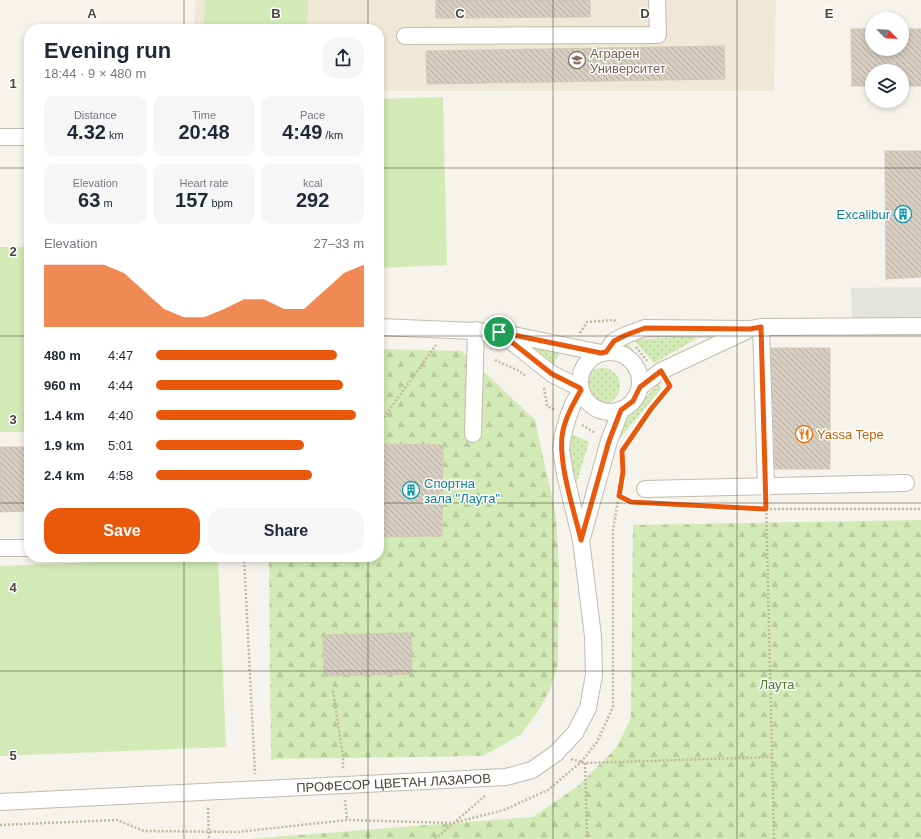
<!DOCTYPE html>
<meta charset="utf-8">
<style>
:root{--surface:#fff;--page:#f6f6f7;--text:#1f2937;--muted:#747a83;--accent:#ea580c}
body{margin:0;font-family:Helvetica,sans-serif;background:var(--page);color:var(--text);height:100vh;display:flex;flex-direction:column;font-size:15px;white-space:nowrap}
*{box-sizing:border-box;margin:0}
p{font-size:13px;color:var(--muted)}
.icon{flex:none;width:22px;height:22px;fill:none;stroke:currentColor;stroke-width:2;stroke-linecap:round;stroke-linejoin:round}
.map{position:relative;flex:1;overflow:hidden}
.sheet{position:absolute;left:24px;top:24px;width:360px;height:538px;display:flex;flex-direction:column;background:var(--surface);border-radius:16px;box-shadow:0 2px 6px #0003}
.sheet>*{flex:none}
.needle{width:26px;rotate:115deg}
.tools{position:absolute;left:865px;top:12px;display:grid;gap:8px}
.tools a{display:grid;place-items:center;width:44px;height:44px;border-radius:50%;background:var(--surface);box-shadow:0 2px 6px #0003;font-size:20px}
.pin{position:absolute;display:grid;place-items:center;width:34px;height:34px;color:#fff;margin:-17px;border:2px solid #fff;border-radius:50%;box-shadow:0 1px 4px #0007}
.round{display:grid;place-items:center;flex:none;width:42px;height:42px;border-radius:16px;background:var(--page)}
.overview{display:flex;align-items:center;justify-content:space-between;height:68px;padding:0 20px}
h1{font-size:22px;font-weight:700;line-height:30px}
.metrics{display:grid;grid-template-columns:repeat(3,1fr);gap:6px;height:68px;padding:4px 20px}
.metrics div{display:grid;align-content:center;border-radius:10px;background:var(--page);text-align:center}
.metrics b{font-size:20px;font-weight:700}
.metrics small{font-size:11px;font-weight:400}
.metrics p{font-size:11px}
.chart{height:112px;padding:8px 20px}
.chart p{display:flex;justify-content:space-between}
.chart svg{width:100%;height:72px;margin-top:4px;fill:var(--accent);opacity:.7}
.action{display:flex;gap:8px;margin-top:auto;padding:8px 20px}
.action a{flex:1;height:46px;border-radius:16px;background:var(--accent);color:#fff;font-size:16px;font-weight:700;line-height:46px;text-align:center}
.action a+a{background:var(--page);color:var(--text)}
ul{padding:0 20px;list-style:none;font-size:13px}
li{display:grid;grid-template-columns:64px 48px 1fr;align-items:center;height:30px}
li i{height:10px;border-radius:5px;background:var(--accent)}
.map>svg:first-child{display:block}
.education{fill:#efe8d6}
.grass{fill:url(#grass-dots)}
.forest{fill:url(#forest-firs)}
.garden{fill:#d2eab5}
.parking{fill:#e5e3e0}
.building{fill:url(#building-back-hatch);stroke:#d3c7b4}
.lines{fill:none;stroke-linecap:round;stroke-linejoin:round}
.minor-casing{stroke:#c2bbae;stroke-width:18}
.path{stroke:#c4b79f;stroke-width:2.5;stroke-dasharray:2 2;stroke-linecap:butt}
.minor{stroke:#fff;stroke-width:16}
.route-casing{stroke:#fff;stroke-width:8}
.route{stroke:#ea580c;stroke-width:5}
.grid{fill:none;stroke:#4b4439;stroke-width:1;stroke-opacity:0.55}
.labels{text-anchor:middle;stroke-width:3;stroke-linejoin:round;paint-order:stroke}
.education-label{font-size:13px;fill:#785e54;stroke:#fff;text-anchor:start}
.culture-label{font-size:13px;fill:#0d838f;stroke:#fff;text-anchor:end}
.food-label{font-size:13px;fill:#c56008;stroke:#fff;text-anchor:start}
.park-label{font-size:13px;fill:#4a7f2a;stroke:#fff}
.street-label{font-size:13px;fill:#4b4439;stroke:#fff}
.grid-label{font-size:13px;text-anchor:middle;font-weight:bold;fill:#4b4439;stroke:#fff;stroke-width:3;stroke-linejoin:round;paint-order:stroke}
</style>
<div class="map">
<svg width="921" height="839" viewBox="0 0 921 839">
<defs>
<pattern id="grass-dots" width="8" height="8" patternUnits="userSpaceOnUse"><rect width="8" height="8" fill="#d2eab5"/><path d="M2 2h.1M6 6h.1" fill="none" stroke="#b6ca9c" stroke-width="1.8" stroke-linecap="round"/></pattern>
<pattern id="forest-firs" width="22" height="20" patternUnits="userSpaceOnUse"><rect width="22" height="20" fill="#d2eab5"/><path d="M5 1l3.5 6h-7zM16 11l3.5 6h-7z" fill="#b6ca9c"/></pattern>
<pattern id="building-back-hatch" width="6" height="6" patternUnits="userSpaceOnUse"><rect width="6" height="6" fill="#d8cfc1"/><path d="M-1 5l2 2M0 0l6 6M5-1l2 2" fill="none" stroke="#b1aa9e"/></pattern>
</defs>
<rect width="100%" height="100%" fill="#f6f3ec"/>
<!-- education -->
<path class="education" d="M195,0h581l-2,91h-395v-62h-185z"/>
<!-- grass -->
<path class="grass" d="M692,336l4,3 -42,24 -20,-23z
M627,342l20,27 -5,4 -9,-14 -14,-11z
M531,344l30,7 -10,17 -22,-21z
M584 386a18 18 0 1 1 36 0a18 18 0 1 1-36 0Z
M659,384l2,5 -41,49h-7l24,-33z
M568,432l21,10 -13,43 -4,-1z"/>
<!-- forest -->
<path class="forest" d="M379,349l83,2 73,69 21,96 3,52 -1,96 -8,26 -13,23 -17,22 -37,21 -212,3 -2,-202h110z
M921,520v319h-675l287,-22 45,-31 39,-39 14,-30 2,-192z"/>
<!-- garden -->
<path class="garden" d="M205,0h103l-1,29h-103z
M443,97l4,168 -68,3v-169z
M0,247h29v185h-29z
M218,557l8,190 -226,9v-190z"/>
<!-- parking -->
<path class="parking" d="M921,287v30l-69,2 -1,-31z"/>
<!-- building -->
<path class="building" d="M436,0h154v17l-154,1z
M851,29h21v20h30v-20h19v57h-19v-15h-30v15h-20z
M724,46l1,33 -298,5 -1,-33z
M885,151h36v126l-35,2z
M771,348h59v121h-55z
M379,444l64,1 -1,91 -63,1z
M0,447h29v64l-29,1z
M411,633l1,41 -88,2 -1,-41z"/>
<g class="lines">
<!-- minor casing -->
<g class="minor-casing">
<g id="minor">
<path d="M405,36l253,-1 -1,-35"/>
<path d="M0,137h29"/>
<path d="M379,327l120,5 102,21"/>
<path d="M761,327l5,160"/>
<path d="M502,334l50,40 28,14"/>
<circle cx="610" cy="382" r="30"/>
<path d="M606,352l8,-11 12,-6 19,-7 105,1 11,-2 160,-1"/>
<path d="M640,387l21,-16 85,-40"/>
<path d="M473,434l3,-104"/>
<path d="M645,489l261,-6"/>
<path d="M582,538l27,-97 12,-31"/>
<path d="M0,548h29"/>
<path id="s1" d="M0,802l506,-25 26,-7 23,-16 20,-21 13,-25 6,-33 -1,-39 -12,-96 -16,-66 -4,-25 2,-14 5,-18 5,-13 8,-14"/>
</g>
</g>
<!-- path -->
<path class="path" d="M580,333l7,-11 27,-2 3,3
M636,347l12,15
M495,360l22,10 8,5
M544,388l3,18 8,4
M379,424l57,-79
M582,425l13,8
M626,445l25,-36 19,-24
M619,495l12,7h4
M766,501l8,338
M698,506l68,3h155
M244,557l11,217
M333,691l10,65v13
M571,759l14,4 187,-6
M585,763l2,76
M345,800l2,20
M208,808l1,31
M0,825l117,-5 27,11 94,1 109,-12 106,3 51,-13 44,-20 33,-28 16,-20 16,-35v-177l10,-59 -1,-14
M435,839l51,-44"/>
<!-- minor -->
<use href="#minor" class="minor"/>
</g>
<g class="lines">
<!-- route casing -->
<g class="route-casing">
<path id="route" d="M761,327l5,182 -135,-7 -12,-6 4,-24 -1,-21 29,-42 19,-23 -9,-15 -21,16 -7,14 -12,9 -12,31 -28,99c-7,-30 -22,-73 -19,-104 2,-16 11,-32 19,-46l-1,-2 -28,-14 -53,-42 102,21 5,-1 8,-11 12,-6 19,-7 105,1z"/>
</g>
<!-- route -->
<use href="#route" class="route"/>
</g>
<!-- grid -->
<path class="grid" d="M184,0v29M368,0v29M553,0v839M737,0v839M0,168h29M379,168h542M0,336h29M379,336h542M0,503h29M379,503h542M184,557v282M368,557v282M0,671h921"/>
<!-- icons -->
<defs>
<g id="university-ring" transform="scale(0.9)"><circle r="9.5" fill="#fff" stroke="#8d6e63" stroke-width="1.5"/><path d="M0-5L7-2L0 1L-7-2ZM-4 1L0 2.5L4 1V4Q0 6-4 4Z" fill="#8d6e63"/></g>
<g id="building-ring" transform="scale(0.9)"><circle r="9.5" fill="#fff" stroke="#0f9aa8" stroke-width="1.5"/><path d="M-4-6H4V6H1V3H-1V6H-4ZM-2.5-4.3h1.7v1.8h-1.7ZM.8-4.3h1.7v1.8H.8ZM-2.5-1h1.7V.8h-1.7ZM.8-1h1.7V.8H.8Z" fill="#0f9aa8"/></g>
<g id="restaurant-ring" transform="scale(0.9)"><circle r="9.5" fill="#fff" stroke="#e8710a" stroke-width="1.5"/><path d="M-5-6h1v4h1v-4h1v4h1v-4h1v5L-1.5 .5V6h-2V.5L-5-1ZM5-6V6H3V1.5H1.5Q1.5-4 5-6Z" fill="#e8710a"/></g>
</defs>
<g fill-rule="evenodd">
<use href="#university-ring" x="577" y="60"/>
<use href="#building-ring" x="903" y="214"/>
<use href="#restaurant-ring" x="804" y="434"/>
<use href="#building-ring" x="411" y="490"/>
</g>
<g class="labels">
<!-- education labels -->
<g class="education-label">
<text x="590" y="58">Аграрен<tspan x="590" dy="15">Университет</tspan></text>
</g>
<!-- culture labels -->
<g class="culture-label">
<text x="890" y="219">Excalibur</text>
<text x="424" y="488" text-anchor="start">Спортна<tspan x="424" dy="15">зала "Лаута"</tspan></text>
</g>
<!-- food labels -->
<g class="food-label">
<text x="817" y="439">Yassa Tepe</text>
</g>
<!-- park labels -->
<g class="park-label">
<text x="777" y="689">Лаута</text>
</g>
<!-- street labels -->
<g class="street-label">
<text dy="5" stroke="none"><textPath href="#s1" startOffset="394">ПРОФЕСОР ЦВЕТАН ЛАЗАРОВ</textPath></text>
</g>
</g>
<g class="grid-label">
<text x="92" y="18">A</text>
<text x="276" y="18">B</text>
<text x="460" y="18">C</text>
<text x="645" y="18">D</text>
<text x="829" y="18">E</text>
<text x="13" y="88">1</text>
<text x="13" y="256">2</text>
<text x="13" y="424">3</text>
<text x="13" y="592">4</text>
<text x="13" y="760">5</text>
</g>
</svg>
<div class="tools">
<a><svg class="needle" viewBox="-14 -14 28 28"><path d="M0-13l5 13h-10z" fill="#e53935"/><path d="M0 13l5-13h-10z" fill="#747a83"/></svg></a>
<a><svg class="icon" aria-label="layers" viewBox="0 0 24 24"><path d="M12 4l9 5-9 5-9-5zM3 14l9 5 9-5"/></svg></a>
</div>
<div class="pin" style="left:499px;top:332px;background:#1e9e55"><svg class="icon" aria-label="arrive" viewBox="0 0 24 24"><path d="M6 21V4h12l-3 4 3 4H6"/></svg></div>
<section class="sheet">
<div class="overview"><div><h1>Evening run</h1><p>18:44 · 9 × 480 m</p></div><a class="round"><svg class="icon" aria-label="share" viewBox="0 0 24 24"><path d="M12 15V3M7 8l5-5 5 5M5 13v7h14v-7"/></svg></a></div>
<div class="metrics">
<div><p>Distance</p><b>4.32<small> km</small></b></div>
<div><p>Time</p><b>20:48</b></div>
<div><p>Pace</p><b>4:49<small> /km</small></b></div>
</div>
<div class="metrics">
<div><p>Elevation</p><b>63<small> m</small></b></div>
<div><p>Heart rate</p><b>157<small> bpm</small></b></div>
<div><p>kcal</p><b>292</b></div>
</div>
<div class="chart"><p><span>Elevation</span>27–33 m</p>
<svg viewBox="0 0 160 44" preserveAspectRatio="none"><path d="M0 44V6L10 6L20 6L30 6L40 11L50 22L60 33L70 38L80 38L90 33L100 27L110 27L120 33L130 33L140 22L150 11L160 6V44z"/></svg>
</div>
<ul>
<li><b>480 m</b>4:47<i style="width:87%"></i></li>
<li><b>960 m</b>4:44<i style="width:90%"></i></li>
<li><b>1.4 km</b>4:40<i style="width:96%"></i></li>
<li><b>1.9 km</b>5:01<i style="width:71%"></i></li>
<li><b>2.4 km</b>4:58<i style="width:75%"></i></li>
</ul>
<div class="action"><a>Save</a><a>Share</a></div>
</section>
</div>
